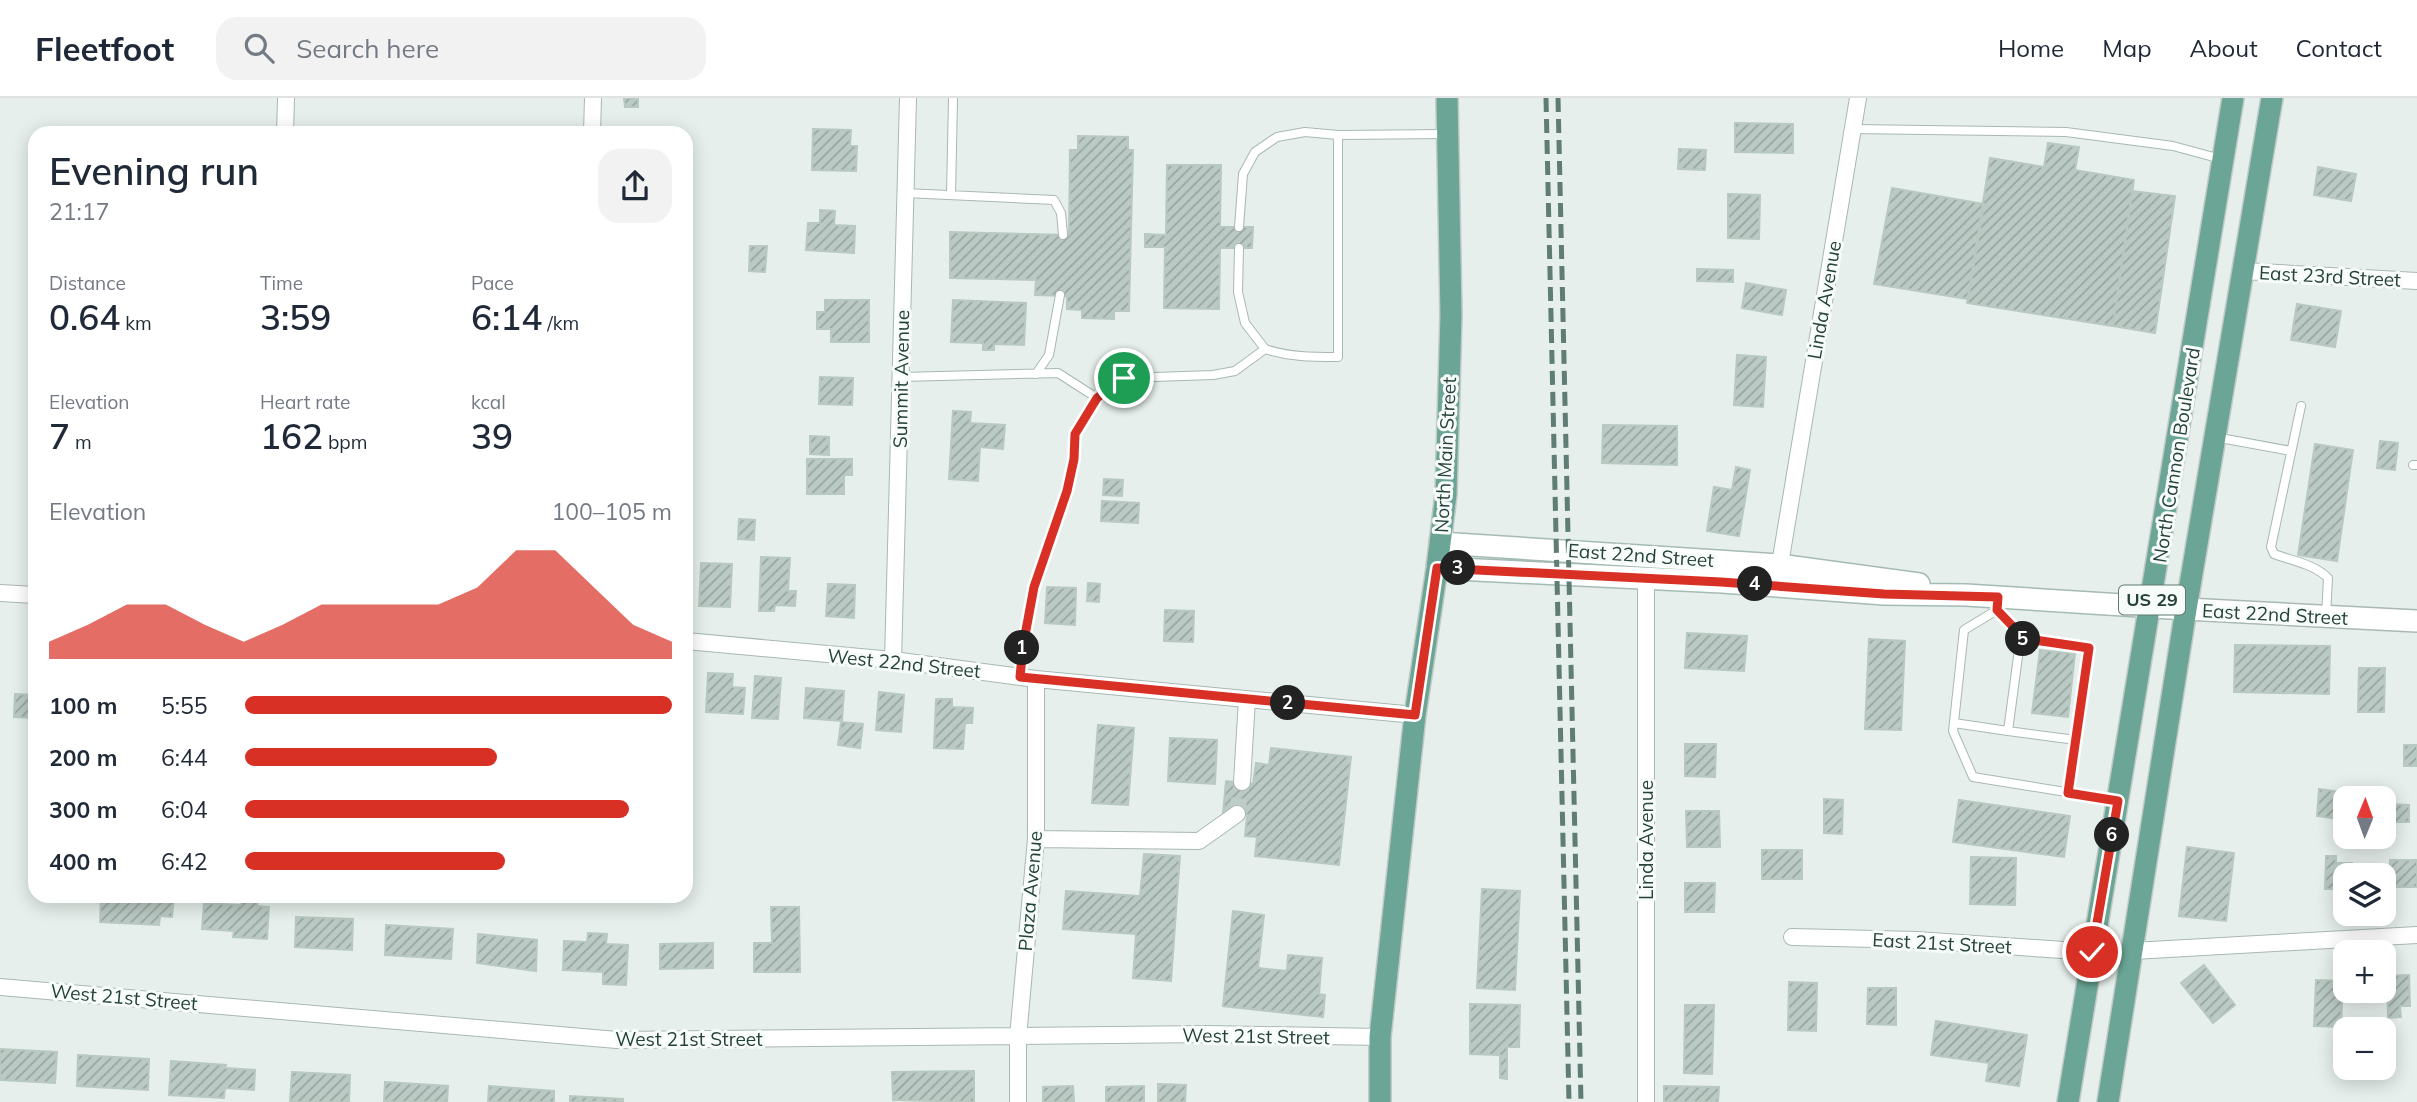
<!DOCTYPE html>
<meta charset="utf-8">
<style>
:root{--surface:#fff;--page:#f2f2f3;--text:#1f2937;--muted:#747a83;--line:#e0e1e3;--accent:#d93025}
body{margin:0;font-family:Mulish,sans-serif;background:var(--page);color:var(--text);height:100vh;display:flex;flex-direction:column;font-size:26px;white-space:nowrap}
*{box-sizing:border-box;margin:0}
p{font-size:23px;color:var(--muted)}
.icon{flex:none;width:38px;height:38px;fill:none;stroke:currentColor;stroke-width:2;stroke-linecap:round;stroke-linejoin:round}
.map{position:relative;flex:1;overflow:hidden}
.drawer{position:absolute;left:28px;top:28px;width:665px;height:777px;display:flex;flex-direction:column;background:var(--surface);border-radius:21px;box-shadow:0 4px 18px #0003}
.drawer>*{flex:none}
.needle{width:46px;rotate:1deg}
.fabs{position:absolute;left:2333px;top:688px;display:grid;gap:14px}
.fabs a{display:grid;place-items:center;width:63px;height:63px;border-radius:14px;background:var(--surface);box-shadow:0 4px 18px #0003;font-size:35px}
.pin{position:absolute;display:grid;place-items:center;width:60px;height:60px;color:#fff;margin:-30px;border:4px solid #fff;border-radius:50%;box-shadow:0 2px 7px #0007}
.km{position:absolute;width:35px;height:35px;margin:-18px;border-radius:50%;background:#222;color:#fff;font-size:19px;line-height:35px;text-align:center}
.round{display:grid;place-items:center;flex:none;width:74px;height:74px;border-radius:21px;background:var(--page)}
.headline{display:flex;align-items:center;justify-content:space-between;height:119px;padding:0 21px}
h1{font-size:38px;font-weight:600;line-height:52px}
.figures{display:grid;grid-template-columns:repeat(3,1fr);gap:10px;height:119px;padding:7px 21px}
.figures div{display:grid;align-content:center}
.figures b{font-size:35px;font-weight:600}
.figures small{font-size:19px;font-weight:400}
.figures p{font-size:19px}
.chart{height:196px;padding:14px 21px}
.chart p{display:flex;justify-content:space-between}
.chart svg{width:100%;height:126px;margin-top:7px;fill:var(--accent);opacity:.7}
ul{padding:0 21px;list-style:none;font-size:23px}
li{display:grid;grid-template-columns:112px 84px 1fr;align-items:center;height:52px}
li i{height:18px;border-radius:9px;background:var(--accent)}
header{display:flex;align-items:center;gap:42px;box-sizing:border-box;height:98px;padding:0 35px;background:var(--surface);border-bottom:2px solid var(--line)}
header strong{font-size:33px}
nav{display:flex;gap:38px;margin-inline-start:auto;font-size:24px}
.search{width:490px;height:63px;background:var(--page);display:flex;align-items:center;gap:18px;box-sizing:border-box;padding:0 24px;border-radius:21px;color:var(--muted);font-size:26px}
.map>svg:first-child{display:block}
.building{fill:url(#building-hatch);stroke:#b8c9c2;stroke-width:2}
.lines{fill:none;stroke-linecap:round;stroke-linejoin:round}
.minor-tunnel{stroke:#bfccc8;stroke-width:16;stroke-dasharray:16 8;stroke-linecap:butt}
.service-casing{stroke:#a8b8b2;stroke-width:10}
.minor-casing{stroke:#a8b8b2;stroke-width:18}
.tertiary-casing{stroke:#a8b8b2;stroke-width:24}
.secondary-casing{stroke:#a4bbb3;stroke-width:24}
.primary-casing{stroke:#c2cac8;stroke-width:24}
.service{stroke:#fff;stroke-width:8}
.minor{stroke:#fff;stroke-width:16}
.tertiary{stroke:#fff;stroke-width:21}
.secondary{stroke:#fff;stroke-width:21}
.primary{stroke:#6aa596;stroke-width:21}
.rail{stroke:#5f7d75;stroke-width:5;stroke-dasharray:14 7;stroke-linecap:butt}
.route-casing{stroke:#fff;stroke-width:14}
.route{stroke:#d93025;stroke-width:9}
.labels{text-anchor:middle;stroke-width:6;stroke-linejoin:round;paint-order:stroke}
.shield{fill:#f7fbf9;stroke:#637a73;stroke-width:2}
.shield-label{font-size:18px;font-weight:bold;fill:#24423a}
.street-label{font-size:19px;fill:#24423a;stroke:#f7fbf9}
</style>
<header>
<strong>Fleetfoot</strong>
<div class="search"><svg class="icon" aria-label="search" viewBox="0 0 24 24"><circle cx="10" cy="10" r="6"/><path d="M15 15l6 6"/></svg>Search here</div>
<nav><a>Home</a><a>Map</a><a>About</a><a>Contact</a></nav>
</header>
<div class="map">
<svg width="2417" height="1004" viewBox="0 0 2417 1004">
<defs>
<pattern id="building-hatch" width="6" height="6" patternUnits="userSpaceOnUse" patternTransform="scale(1.75)"><rect width="6" height="6" fill="#bbcac4"/><path d="M-1 1l2-2M0 6l6-6M5 7l2-2" fill="none" stroke="#98a6a0"/></pattern>
</defs>
<rect width="100%" height="100%" fill="#e6efeb"/>
<!-- building -->
<path class="building" d="M624,0h14v9h-13z
M1735,25l58,1v29l-58,-1z
M813,31l38,1 -1,16h7l-1,25 -44,-1z
M1078,38l50,1v13h5l-4,161h-15v8l-32,-1v-8l-15,-1v-13l-32,-1 1,-15 -86,-2v-46l119,3 1,-85h8z
M2048,45l31,4 -4,23 59,10 -21,146 -146,-23 23,-145 54,9z
M1679,51l27,1 -1,20 -27,-1z
M1167,67h54l-1,62h33l-1,21h-32l-1,61 -55,-1 1,-61h-20v-13l21,1z
M2318,69l38,7 -5,27 -37,-6z
M1892,90l92,16 -16,95 -94,-15z
M2132,93l43,5 -20,137 -42,-7z
M1728,96l32,1 -1,44 -31,-1z
M820,112l15,1 -1,14 21,1 -1,27 -48,-3 2,-27h12z
M750,148h17l-2,26 -16,-1z
M1697,171l36,1v12l-36,-1z
M1746,185l40,7 -4,25 -40,-7z
M825,202h44v42h-38v-13h-14v-17h8z
M953,202l73,3 -2,42 -30,-1v6h-11v-7l-32,-1z
M2297,206l44,7 -6,36 -44,-7z
M1737,257l29,2 -3,50 -29,-2z
M820,279l33,1 -1,27 -33,-1z
M953,313l18,1 -1,11 35,2 -2,24 -23,-2 -2,34 -29,-2z
M1603,327l74,1v39l-75,-2z
M810,338l19,1v18l-19,-1z
M2380,343l18,2 -3,27 -18,-2z
M2315,346l38,6 -16,111 -39,-6z
M807,361h45v16h-8v19h-37z
M1736,369l14,3 -11,66 -32,-5 7,-44 18,3z
M1104,381l19,1 -1,16 -19,-1z
M1102,403l37,2 -1,20 -37,-2z
M739,421l16,1 -1,20 -16,-1z
M761,459l29,1 -2,33h8l-1,15 -20,-1 -1,6h-15z
M701,465l31,1 -2,43 -31,-1z
M1088,485l12,1 -1,18 -12,-1z
M828,486l27,1 -1,33 -28,-2z
M1047,489l29,1 -1,37 -30,-2z
M1165,512l29,1 -1,31 -29,-1z
M1687,535l60,3 -3,35 -59,-3z
M1869,541l36,2 -4,89 -36,-1z
M2235,547l95,1 -1,48 -95,-2z
M2040,552l35,4 -7,63 -36,-4z
M2359,570h26l-1,44h-26z
M708,575l25,1 -1,13 13,1 -2,26 -37,-2z
M755,578l26,2 -3,41 -26,-1z
M806,590l38,3 -2,30 -38,-3z
M879,594l25,3 -3,37 -25,-2z
M15,596l20,1v23l-21,-1z
M936,601h16v8l21,1 -1,15h-7l-2,26 -29,-1z
M841,624l22,2 -3,24 -22,-3z
M1098,627l36,3 -6,77 -36,-2z
M1170,640l47,2 -2,44 -47,-3z
M1685,646h31l-1,33 -30,-1z
M2404,647h13v21h-13z
M1271,650l80,9 -12,108 -84,-9 2,-19 -12,-1 2,-21 -24,-2 3,-32 27,3 3,-21 13,2z
M2319,691l23,3 -3,27 -22,-3z
M1824,701l19,1 -1,34 -18,-1z
M1959,702l111,16 -6,41 -111,-15z
M2389,706l20,1v17h-20z
M1686,713h33l1,36h-33z
M2187,749l47,6 -8,68 -47,-5z
M1762,752h40v29h-40z
M1144,756l36,2 -9,125 -38,-3 3,-44 -73,-5 3,-38 74,5z
M2326,758h10v7h16v12h-7v14h-20z
M1971,759l45,1 -1,47 -45,-1z
M2390,762h27v27h-27z
M1685,785h30l-1,29h-29z
M1482,791l38,2 -5,99 -38,-2z
M101,798h73l-2,21 -12,-1 -1,9 -59,-3z
M242,800l16,1 -1,7 12,1 -2,32 -34,-2 1,-6 -32,-2 2,-26 37,2z
M771,809h28l1,65h-46v-29h18z
M1233,813l31,4 -6,53 29,3 1,-16 34,3 -3,36 6,1 -2,22 -100,-11z
M296,819l57,2 -1,31 -57,-3z
M386,827l67,4 -2,30 -66,-4z
M588,835l19,1 -1,10 22,1 -2,40 -23,-1v-12l-40,-2 1,-29 23,1z
M478,836l59,6 -1,31 -59,-8z
M713,845v25l-53,1v-25z
M2204,867l31,40 -22,18 -32,-40z
M2409,877l1,31h-10l1,11 -13,1 -1,-42z
M2316,882l27,1 -2,46 -27,-1z
M1789,884l28,1 -1,48 -28,-1z
M1868,890h28v37l-29,-1z
M1470,906l50,1 -1,42h-12v32l-7,-1v-23l-30,-1z
M1685,907h29l-2,69 -28,-1z
M1936,923l91,14 -8,51 -33,-5 3,-18 -58,-8z
M0,951l57,3 -2,31 -55,-3z
M78,957l71,4 -1,31 -71,-4z
M171,963l55,4 -1,3 30,2 -1,20 -29,-2 -1,10 -55,-3z
M974,973v31l-81,-2 -1,-28z
M292,974l58,3 -1,27h-59z
M385,984l63,4 -1,16h-63z
M1158,986l28,1 -1,17h-27z
M489,988l65,5v11h-66z
M1073,988l1,16h-31v-15z
M1144,988v16h-38v-15z
M1664,988l55,1 -1,15h-54z
M570,998l53,3v3h-53z"/>
<g class="lines">
<!-- minor-tunnel -->
<path class="minor-tunnel" d="M1237,716l5,-32"/>
<!-- service casing -->
<g class="service-casing">
<path id="service" d="M1853,31l213,3 107,14 48,13
M905,95l149,7 7,13 2,22
M951,97l2,-97
M1239,129l4,-53 12,-22 22,-15 28,-5 33,3
M1239,150l-1,44 7,31 20,26
M1036,276l13,-19 11,-60
M901,279l157,-4 39,25
M2301,308l-30,141 3,7c19,7 40,10 54,24l-2,38
M2215,339l76,14
M2413,367h4
M2021,540l68,10 -13,92 -68,-9 13,-97 -24,-24 -33,20 -11,101 20,46 142,23
M1020,579l3,-31 11,-59 33,-96 7,-32 1,-25 22,-36 27,-20 89,-3 22,-4 30,-22c24,8 47,8 73,8v-222l109,-1
M1954,625l54,8
M2068,695l8,-53"/>
</g>
<!-- minor casing -->
<g class="minor-casing">
<path id="minor" d="M285,35l1,-35
M592,35l1,-35
M2243,173l174,10
M1778,478l80,-478
M1646,480v524
M0,495l35,2
M686,543l207,19 143,19 379,36
M893,562l15,-562
M1242,684l5,-83
M1036,741l163,2 38,-27
M1792,839l125,3 175,12
M2133,853l284,-16
M0,889l617,53 590,-6 173,3
M1018,1004v-65l18,-198v-160"/>
</g>
<!-- tertiary casing -->
<g class="tertiary-casing">
<path id="tertiary" d="M2186,511l231,12"/>
</g>
<!-- secondary casing -->
<g class="secondary-casing">
<path id="secondary" d="M1440,445l339,22 140,19
M1437,470l285,14 162,12 82,1 220,14"/>
</g>
<!-- primary casing -->
<g class="primary-casing">
<path id="primary" d="M1380,1004v-65l35,-322 22,-147 9,-74 5,-179 -4,-217
M2068,1004l165,-1004
M2108,1004l78,-493 86,-511"/>
</g>
<!-- service -->
<use href="#service" class="service"/>
<!-- minor -->
<use href="#minor" class="minor"/>
<!-- tertiary -->
<use href="#tertiary" class="tertiary"/>
<!-- secondary -->
<use href="#secondary" class="secondary"/>
<!-- primary -->
<use href="#primary" class="primary"/>
<!-- rail -->
<path class="rail" d="M1546,0l23,1004
M1558,0l23,1004"/>
</g>
<g class="lines">
<!-- route casing -->
<g class="route-casing">
<path id="route" d="M1124,280l-27,20 -22,36 -1,25 -7,32 -33,96 -11,59 -3,31 395,38 22,-147 284,14 163,12 114,3 -1,13 24,25v3l68,10 -21,145 50,8 -26,151"/>
</g>
<!-- route -->
<use href="#route" class="route"/>
</g>
<g class="labels">
<!-- shield labels -->
<rect class="shield" x="2119" y="487.5" width="66" height="29" rx="5"/>
<g class="shield-label">
<text x="2152" y="508">US 29</text>
</g>
<!-- street labels -->
<g class="street-label">
<text transform="translate(2330 178) rotate(3)" y="7">East 23rd Street</text>
<text transform="translate(1824 202) rotate(-80)" y="7">Linda Avenue</text>
<text transform="translate(901 281) rotate(-89)" y="7">Summit Avenue</text>
<text transform="translate(1445 357) rotate(-87)" y="7">North Main Street</text>
<text transform="translate(2176 357) rotate(-81)" y="7">North Cannon Boulevard</text>
<text transform="translate(1641 457) rotate(4)" y="7">East 22nd Street</text>
<text transform="translate(2275 516) rotate(3)" y="7">East 22nd Street</text>
<text transform="translate(904 565) rotate(6)" y="7">West 22nd Street</text>
<text transform="translate(1646 742) rotate(-90)" y="7">Linda Avenue</text>
<text transform="translate(1030 793) rotate(-85)" y="7">Plaza Avenue</text>
<text transform="translate(1942 845) rotate(3)" y="7">East 21st Street</text>
<text transform="translate(124 899) rotate(5)" y="7">West 21st Street</text>
<text transform="translate(1256 938) rotate(1)" y="7">West 21st Street</text>
<text x="689" y="948">West 21st Street</text>
</g>
</g>
</svg>
<div class="fabs">
<a><svg class="needle" viewBox="-14 -14 28 28"><path d="M0-13l5 13h-10z" fill="#e53935"/><path d="M0 13l5-13h-10z" fill="#747a83"/></svg></a>
<a><svg class="icon" aria-label="layers" viewBox="0 0 24 24"><path d="M12 4l9 5-9 5-9-5zM3 14l9 5 9-5"/></svg></a>
<a>+</a>
<a>−</a>
</div>
<div class="pin" style="left:1124px;top:280px;background:#1e9e55"><svg class="icon" aria-label="arrive" viewBox="0 0 24 24"><path d="M6 21V4h12l-3 4 3 4H6"/></svg></div>
<div class="pin" style="left:2092px;top:854px;background:#d93025"><svg class="icon" aria-label="check" viewBox="0 0 24 24"><path d="M5 12l5 5 9-10"/></svg></div>
<b class="km" style="left:1022px;top:550px">1</b>
<b class="km" style="left:1288px;top:605px">2</b>
<b class="km" style="left:1458px;top:470px">3</b>
<b class="km" style="left:1755px;top:486px">4</b>
<b class="km" style="left:2023px;top:541px">5</b>
<b class="km" style="left:2112px;top:737px">6</b>
<section class="drawer">
<div class="headline"><div><h1>Evening run</h1><p>21:17</p></div><a class="round"><svg class="icon" aria-label="share" viewBox="0 0 24 24"><path d="M12 15V3M7 8l5-5 5 5M5 13v7h14v-7"/></svg></a></div>
<div class="figures">
<div><p>Distance</p><b>0.64<small> km</small></b></div>
<div><p>Time</p><b>3:59</b></div>
<div><p>Pace</p><b>6:14<small> /km</small></b></div>
</div>
<div class="figures">
<div><p>Elevation</p><b>7<small> m</small></b></div>
<div><p>Heart rate</p><b>162<small> bpm</small></b></div>
<div><p>kcal</p><b>39</b></div>
</div>
<div class="chart"><p><span>Elevation</span>100–105 m</p>
<svg viewBox="0 0 160 44" preserveAspectRatio="none"><path d="M0 44V38L10 32L20 25L30 25L40 32L50 38L60 32L70 25L80 25L90 25L100 25L110 19L120 6L130 6L140 19L150 32L160 38V44z"/></svg>
</div>
<ul>
<li><b>100 m</b>5:55<i style="width:100%"></i></li>
<li><b>200 m</b>6:44<i style="width:59%"></i></li>
<li><b>300 m</b>6:04<i style="width:90%"></i></li>
<li><b>400 m</b>6:42<i style="width:61%"></i></li>
</ul>
</section>
</div>
